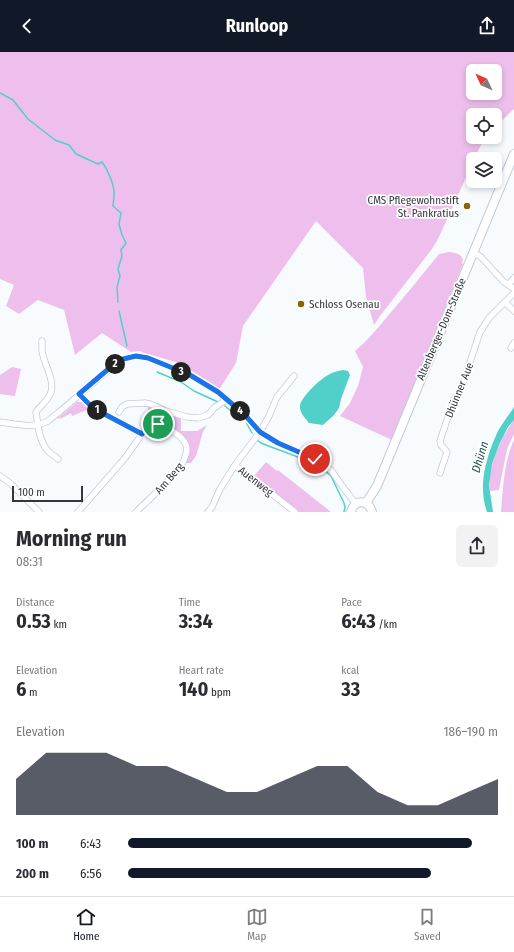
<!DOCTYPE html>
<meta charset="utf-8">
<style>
:root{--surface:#fff;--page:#f2f2f3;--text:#2b2b33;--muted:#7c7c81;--line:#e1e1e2;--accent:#111827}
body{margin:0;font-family:"Fira Sans Condensed",sans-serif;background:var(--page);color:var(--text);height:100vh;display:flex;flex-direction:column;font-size:15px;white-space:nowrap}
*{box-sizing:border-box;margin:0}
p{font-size:13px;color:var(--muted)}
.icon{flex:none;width:22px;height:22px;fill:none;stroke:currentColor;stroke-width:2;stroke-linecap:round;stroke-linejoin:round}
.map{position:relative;height:460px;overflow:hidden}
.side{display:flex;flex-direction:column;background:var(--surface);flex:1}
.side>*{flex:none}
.needle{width:26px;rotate:314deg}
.tools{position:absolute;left:466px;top:12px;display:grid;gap:8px}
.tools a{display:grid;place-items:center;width:36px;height:36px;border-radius:6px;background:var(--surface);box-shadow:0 2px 6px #0003;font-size:20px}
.scale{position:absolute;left:12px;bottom:10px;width:71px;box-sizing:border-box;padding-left:4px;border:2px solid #32373d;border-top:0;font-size:11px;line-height:14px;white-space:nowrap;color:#32373d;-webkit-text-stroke:3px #fff;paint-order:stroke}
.pin{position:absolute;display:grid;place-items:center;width:34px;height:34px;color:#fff;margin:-17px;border:2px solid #fff;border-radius:50%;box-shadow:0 1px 4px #0007}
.km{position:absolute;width:20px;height:20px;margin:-10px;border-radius:50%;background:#222;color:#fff;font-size:11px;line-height:20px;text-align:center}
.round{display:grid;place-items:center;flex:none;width:42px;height:42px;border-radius:6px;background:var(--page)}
.head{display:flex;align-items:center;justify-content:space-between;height:68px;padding:0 16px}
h1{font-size:22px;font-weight:700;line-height:30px}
.figures{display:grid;grid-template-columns:repeat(3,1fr);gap:6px;height:68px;padding:4px 16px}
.figures div{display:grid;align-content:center}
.figures b{font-size:20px;font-weight:700}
.figures small{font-size:11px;font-weight:400}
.figures p{font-size:11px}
.chart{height:112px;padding:8px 16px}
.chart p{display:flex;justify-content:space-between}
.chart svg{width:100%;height:72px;margin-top:4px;fill:var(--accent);opacity:.7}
ul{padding:0 16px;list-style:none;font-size:13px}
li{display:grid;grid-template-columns:64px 48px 1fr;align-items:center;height:30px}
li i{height:10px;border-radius:5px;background:var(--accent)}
header{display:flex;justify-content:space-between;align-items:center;height:52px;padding:0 16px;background:var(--accent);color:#fff;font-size:18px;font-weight:700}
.tabs{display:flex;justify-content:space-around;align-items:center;height:56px;border-top:1px solid var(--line);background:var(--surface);font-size:11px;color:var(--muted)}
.tabs a{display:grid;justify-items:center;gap:2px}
.tabs .active{color:var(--accent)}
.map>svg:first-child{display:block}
.green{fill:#eebfed;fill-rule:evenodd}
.water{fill:#51d0ca}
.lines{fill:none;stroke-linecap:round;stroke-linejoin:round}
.stream{stroke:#51d0ca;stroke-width:1.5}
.minor-casing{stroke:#bfcada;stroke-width:7}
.secondary-casing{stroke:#bfcada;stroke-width:10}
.minor{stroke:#fff;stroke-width:5.5}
.secondary{stroke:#fff;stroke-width:8}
.route-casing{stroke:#fff;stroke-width:8}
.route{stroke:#1a73e8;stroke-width:5}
.poi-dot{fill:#856701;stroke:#fff;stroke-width:1.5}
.labels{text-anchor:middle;stroke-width:3.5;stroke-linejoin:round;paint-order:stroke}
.poi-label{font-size:11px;fill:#32373d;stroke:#fff;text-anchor:end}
.street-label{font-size:11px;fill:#32373d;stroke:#fff}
.water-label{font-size:12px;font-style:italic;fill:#245957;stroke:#fff}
</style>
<header><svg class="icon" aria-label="back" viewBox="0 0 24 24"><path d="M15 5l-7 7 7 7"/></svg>Runloop<svg class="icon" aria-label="share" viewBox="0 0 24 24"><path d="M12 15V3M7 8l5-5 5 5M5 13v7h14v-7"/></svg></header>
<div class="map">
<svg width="514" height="460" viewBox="0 0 514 460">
<rect width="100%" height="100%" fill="#f8fbfe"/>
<!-- green -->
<path class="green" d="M0,0h514v57l-19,18v-12h-22v22h12l-11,22h-1v3l-35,77 -6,10 -52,67 -6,9 -8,-28 -3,-29 -47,-47 -73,105 -7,37 -17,27 -13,-10 -30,-18 -32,-9 -4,-2 -9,1 -29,-19 -27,22 -11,-45 -26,-10 -19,14 -13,-8 8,-21 -14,-6zM473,19h22v22h-22z
M449,200c6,1 11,1 14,7l-1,4 1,1 -71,176 -52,-24 10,-13 8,-17 5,-19 -8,-16c12,-10 22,-22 32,-34 18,-21 35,-42 52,-63z
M12,315l9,2 -6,27 -15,-2v-19z
M77,350c6,-1 8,3 12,7l-17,7 -1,-3 -9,5 -5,1z
M148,355l33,10v14h16l10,-6 -4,7 -7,24 -5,7h-6l3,-19 -18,-17 -9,-5 -14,-2z
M514,368v14l-7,15 -8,41 -9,1c-4,-21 11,-54 24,-71z
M514,388v72h-13c2,-23 3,-51 13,-72z
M266,410l11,9 1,-1 53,42h-33l-44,-36z"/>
<!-- water -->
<path class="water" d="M343,318l5,1 2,4 -9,24 -2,9 -5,7 -11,10 -14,-2c-4,-5 -9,-10 -9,-16 -1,-8 20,-28 28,-32 5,-3 10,-4 15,-5z
M514,355v13l-6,7 -9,18 -7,19 -3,21 4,27h-6c-8,-23 -3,-45 5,-67 2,-5 4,-10 6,-14 5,-9 11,-16 16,-24z"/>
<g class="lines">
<!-- stream -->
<path class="stream" d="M0,41l13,7 15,19 27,21 14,5 7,9 22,10 4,-2c6,8 13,24 12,34 0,3 -1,7 -1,10l8,7 -2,11 3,11 4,8 -5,7 1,6 -4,13 2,7 -3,11 1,15
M119,259l8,35
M157,320l24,10 13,9 24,11
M225,354l6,5 12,8
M247,372l5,9
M257,388l4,3c21,9 53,17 70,33l13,27 1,4 -1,5"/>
<!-- minor casing -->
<g class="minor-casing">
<path id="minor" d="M473,200l8,5 22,24 11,8
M508,233l6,-7
M505,250l9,9
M42,289c0,2 0,6 0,9 1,13 13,29 9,42 -2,8 -10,13 -15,20 2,13 3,29 12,39 3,3 7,5 10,8
M511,296l3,-5
M119,360l3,-5 5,-3 18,-1 5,1 16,7 21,6 11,1 10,-3 6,-7 13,-9
M0,370c16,2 33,7 48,-1 4,-3 7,-6 10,-8l61,-52 17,-5 12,2 42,17 28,17 27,23 15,17 18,11 37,16 16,11 14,20 11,14
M235,413l60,47
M440,421l7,-21 -6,-7 -1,-4 14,-42 7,-10 19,-57 9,-14 25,-25
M0,424l10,7 29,29
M78,460l47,-54 17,-24 -49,-26 -14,-14
M136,460c12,-12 24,-22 35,-35 5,-5 11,-11 13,-17 2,-5 4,-10 2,-15 -3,-9 -23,-22 -33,-20 -5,1 -8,5 -11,9
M208,460l4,-5 8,-18 15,-24 25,-33 9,-16 8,-19 17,-21"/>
</g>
<!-- secondary casing -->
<g class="secondary-casing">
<path id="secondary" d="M366,451l11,-17 137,-332
M351,460c3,-13 18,-13 21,0"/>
</g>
<!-- minor -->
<use href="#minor" class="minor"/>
<!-- secondary -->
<use href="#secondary" class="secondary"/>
</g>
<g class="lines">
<!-- route casing -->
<g class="route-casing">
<path id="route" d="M158,372c-7,1 -12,4 -16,10l-49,-26 -14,-14 40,-34 17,-4 12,2 42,17 28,17 27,23 15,17 18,11 37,16"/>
</g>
<!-- route -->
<use href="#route" class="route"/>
</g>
<!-- markers -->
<g class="poi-dot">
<circle cx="467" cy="154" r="4"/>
<circle cx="301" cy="252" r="4"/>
</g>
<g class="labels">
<!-- poi labels -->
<g class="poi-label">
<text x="459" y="152">CMS Pflegewohnstift<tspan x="459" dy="13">St. Pankratius</tspan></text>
<text x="309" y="256" text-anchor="start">Schloss Osenau</text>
</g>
<!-- street labels -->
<g class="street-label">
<text transform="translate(441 277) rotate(-67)" y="4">Altenberger-Dom-Straße</text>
<text transform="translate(459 338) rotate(-68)" y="4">Dhünner Aue</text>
<text transform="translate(169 426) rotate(-49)" y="4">Am Berg</text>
<text transform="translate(256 429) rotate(38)" y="4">Auenweg</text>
</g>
<!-- water labels -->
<g class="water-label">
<text transform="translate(480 405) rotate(-73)" y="4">Dhünn</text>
</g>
</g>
</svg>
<div class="tools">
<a><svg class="needle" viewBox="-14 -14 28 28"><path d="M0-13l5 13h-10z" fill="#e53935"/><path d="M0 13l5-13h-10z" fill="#7c7c81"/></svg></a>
<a><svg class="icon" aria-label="locate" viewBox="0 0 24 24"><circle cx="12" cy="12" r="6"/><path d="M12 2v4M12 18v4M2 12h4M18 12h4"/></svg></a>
<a><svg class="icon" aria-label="layers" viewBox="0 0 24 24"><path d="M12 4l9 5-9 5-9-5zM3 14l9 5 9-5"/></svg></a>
</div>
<div class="scale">100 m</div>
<div class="pin" style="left:158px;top:372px;background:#1e9e55"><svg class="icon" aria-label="arrive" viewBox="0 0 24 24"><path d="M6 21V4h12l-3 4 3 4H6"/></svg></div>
<div class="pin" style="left:315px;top:407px;background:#d93025"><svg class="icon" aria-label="check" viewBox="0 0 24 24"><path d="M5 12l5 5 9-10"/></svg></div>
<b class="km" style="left:97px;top:358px">1</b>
<b class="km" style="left:115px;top:312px">2</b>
<b class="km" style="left:181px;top:320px">3</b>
<b class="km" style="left:240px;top:359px">4</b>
</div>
<section class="side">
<div class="head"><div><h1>Morning run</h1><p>08:31</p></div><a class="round"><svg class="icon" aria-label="share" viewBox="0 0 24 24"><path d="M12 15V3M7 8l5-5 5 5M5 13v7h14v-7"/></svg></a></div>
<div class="figures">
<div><p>Distance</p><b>0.53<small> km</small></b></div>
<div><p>Time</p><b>3:34</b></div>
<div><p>Pace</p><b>6:43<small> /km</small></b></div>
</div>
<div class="figures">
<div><p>Elevation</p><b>6<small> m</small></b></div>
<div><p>Heart rate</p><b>140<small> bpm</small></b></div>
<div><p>kcal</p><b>33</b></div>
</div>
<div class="chart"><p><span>Elevation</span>186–190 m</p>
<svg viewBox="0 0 160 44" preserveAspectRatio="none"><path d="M0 44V22L10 6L20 6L30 6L40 14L50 14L60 22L70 30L80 30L90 22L100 14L110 14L120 30L130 38L140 38L150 30L160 22V44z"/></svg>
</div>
<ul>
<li><b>100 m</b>6:43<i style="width:93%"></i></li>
<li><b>200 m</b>6:56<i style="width:82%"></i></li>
</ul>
</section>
<nav class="tabs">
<a class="active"><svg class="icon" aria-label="home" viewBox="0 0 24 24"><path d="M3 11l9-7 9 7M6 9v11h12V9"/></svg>Home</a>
<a><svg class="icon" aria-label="map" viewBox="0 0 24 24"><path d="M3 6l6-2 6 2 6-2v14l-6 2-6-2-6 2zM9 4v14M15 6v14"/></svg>Map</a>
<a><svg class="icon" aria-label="saved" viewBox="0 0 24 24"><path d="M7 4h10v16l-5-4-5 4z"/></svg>Saved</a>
</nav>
